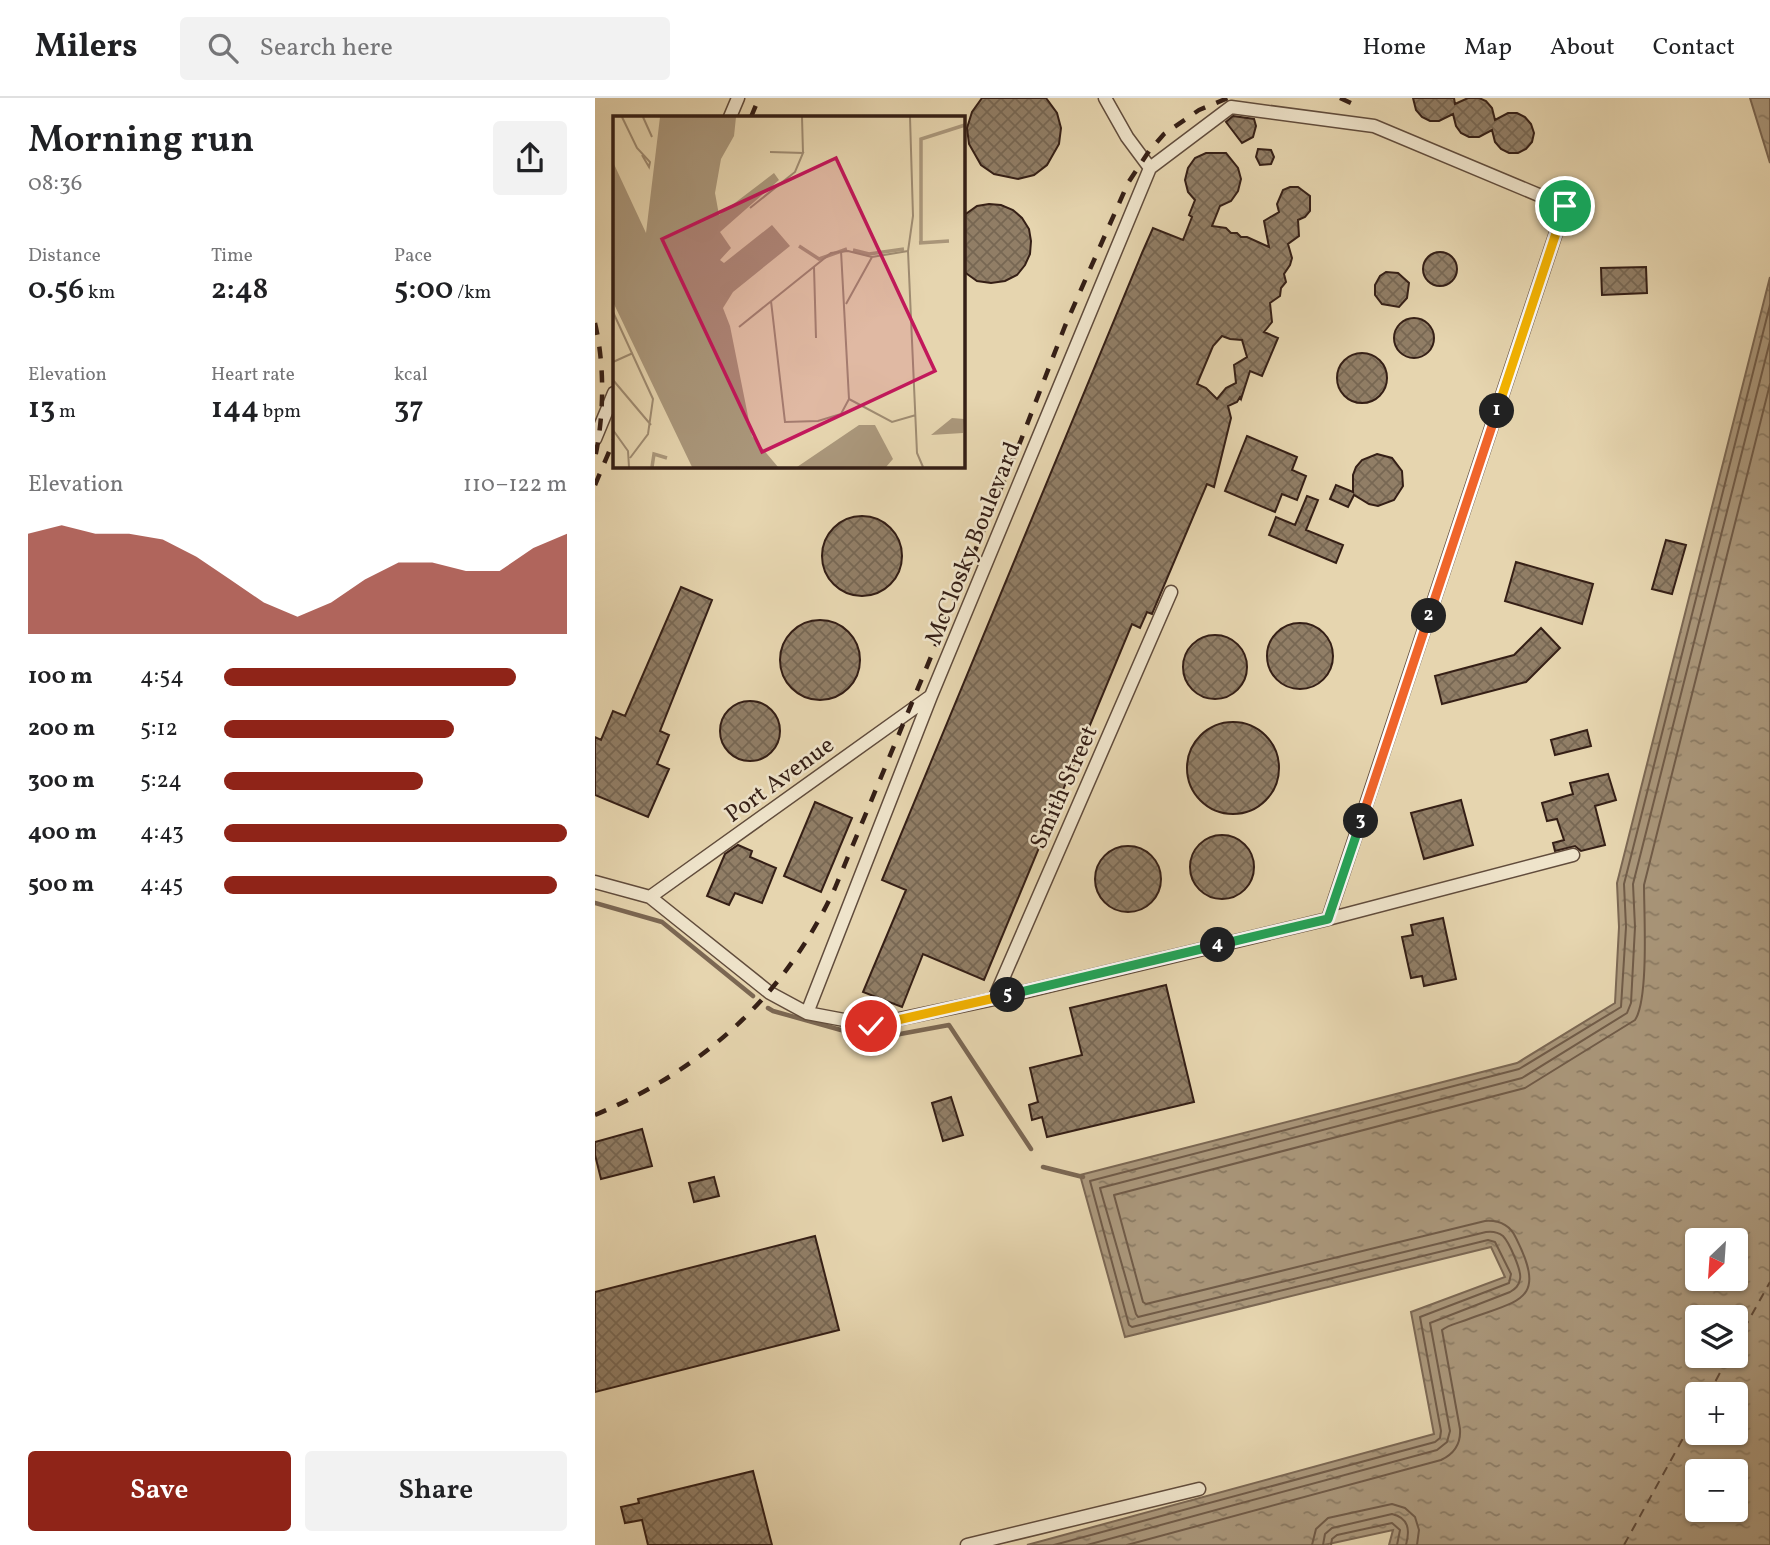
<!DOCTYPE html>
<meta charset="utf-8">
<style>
:root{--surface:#fff;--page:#f2f2f2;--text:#202124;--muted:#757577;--line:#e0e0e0;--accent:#8f2418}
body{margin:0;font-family:Vollkorn,serif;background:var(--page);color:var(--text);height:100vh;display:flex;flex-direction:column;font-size:26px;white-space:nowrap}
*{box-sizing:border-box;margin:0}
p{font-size:23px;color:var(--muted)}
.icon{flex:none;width:38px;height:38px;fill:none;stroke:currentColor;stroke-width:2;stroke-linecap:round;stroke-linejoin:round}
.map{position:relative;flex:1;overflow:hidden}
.details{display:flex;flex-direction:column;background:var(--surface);width:595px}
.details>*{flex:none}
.needle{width:46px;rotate:205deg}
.controls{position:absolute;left:1090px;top:1130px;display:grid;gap:14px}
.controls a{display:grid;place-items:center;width:63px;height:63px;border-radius:7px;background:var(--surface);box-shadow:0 2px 5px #0004;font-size:35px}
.pin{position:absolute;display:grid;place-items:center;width:60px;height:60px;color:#fff;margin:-30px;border:4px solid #fff;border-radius:50%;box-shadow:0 2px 7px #0007}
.km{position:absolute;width:35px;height:35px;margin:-18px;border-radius:50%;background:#222;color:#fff;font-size:19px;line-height:35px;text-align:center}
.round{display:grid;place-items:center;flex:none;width:74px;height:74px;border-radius:7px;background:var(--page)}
.overview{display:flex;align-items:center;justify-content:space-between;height:119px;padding:0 28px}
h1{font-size:38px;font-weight:600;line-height:52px}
.metrics{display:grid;grid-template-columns:repeat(3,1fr);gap:10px;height:119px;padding:7px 28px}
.metrics div{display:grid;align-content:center}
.metrics b{font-size:30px;font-weight:600}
.metrics small{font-size:19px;font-weight:400}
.metrics p{font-size:19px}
.chart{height:196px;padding:14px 28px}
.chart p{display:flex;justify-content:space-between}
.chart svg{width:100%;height:126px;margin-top:7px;fill:var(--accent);opacity:.7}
.action{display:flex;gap:14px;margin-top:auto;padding:14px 28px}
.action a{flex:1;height:80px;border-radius:7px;background:var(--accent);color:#fff;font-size:28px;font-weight:600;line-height:80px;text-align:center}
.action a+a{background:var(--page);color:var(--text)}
ul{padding:0 28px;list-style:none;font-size:23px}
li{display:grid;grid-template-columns:112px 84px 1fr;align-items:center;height:52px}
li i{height:18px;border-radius:9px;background:var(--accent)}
header{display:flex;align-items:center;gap:42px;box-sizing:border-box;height:98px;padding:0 35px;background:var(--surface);border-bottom:2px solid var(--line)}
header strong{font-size:33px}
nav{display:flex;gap:38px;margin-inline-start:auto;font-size:24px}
.search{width:490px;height:63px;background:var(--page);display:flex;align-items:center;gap:18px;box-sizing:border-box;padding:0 24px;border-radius:7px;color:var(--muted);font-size:26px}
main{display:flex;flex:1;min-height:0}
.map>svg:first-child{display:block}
.water{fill:url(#water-ripples);stroke:#7b6753;stroke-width:2;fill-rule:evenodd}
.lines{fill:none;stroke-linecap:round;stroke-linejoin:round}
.shore{stroke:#705b48;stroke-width:2}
.stream{stroke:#7b6753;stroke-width:4.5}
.ferry{stroke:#5e4939;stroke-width:2;stroke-dasharray:9 7;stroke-linecap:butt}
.building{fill:url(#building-cross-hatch);stroke:#351f16;stroke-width:2;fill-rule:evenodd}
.street-casing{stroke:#614c3c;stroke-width:15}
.street{stroke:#efe4cb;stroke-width:12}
.rail{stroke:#351f16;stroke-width:4.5;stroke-dasharray:12 12;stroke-linecap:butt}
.split-1-casing{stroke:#fff;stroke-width:14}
.split-2-casing{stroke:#fff;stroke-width:14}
.split-3-casing{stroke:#fff;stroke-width:14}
.split-4-casing{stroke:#fff;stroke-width:14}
.split-5-casing{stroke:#fff;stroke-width:14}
.split-6-casing{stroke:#fff;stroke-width:14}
.split-1{stroke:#f5b400;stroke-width:9}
.split-2{stroke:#f0652b;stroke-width:9}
.split-3{stroke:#f0652b;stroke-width:9}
.split-4{stroke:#22a559;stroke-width:9}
.split-5{stroke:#22a559;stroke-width:9}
.split-6{stroke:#f5b400;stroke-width:9}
.labels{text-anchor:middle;stroke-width:5;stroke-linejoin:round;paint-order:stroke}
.street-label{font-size:24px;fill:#351f16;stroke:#efe4cb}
.inset-river{fill:none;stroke:#aa977b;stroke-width:3.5}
.inset-road{fill:none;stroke:#9f8c72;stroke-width:2}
.view{fill:#c2185b;fill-opacity:0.15;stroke:#c2185b;stroke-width:3.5}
.inset-edge{fill:none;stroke:#351f16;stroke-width:3.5}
</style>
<header>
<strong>Milers</strong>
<div class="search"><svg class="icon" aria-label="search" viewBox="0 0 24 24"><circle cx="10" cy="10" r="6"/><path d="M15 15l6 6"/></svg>Search here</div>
<nav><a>Home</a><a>Map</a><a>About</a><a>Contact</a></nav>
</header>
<main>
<section class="details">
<div class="overview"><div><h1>Morning run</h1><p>08:36</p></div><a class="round"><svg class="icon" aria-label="share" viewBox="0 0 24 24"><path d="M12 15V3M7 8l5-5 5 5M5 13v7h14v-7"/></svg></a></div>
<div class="metrics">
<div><p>Distance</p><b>0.56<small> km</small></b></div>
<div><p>Time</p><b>2:48</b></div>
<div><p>Pace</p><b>5:00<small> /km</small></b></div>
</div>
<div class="metrics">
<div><p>Elevation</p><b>13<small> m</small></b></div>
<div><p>Heart rate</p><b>144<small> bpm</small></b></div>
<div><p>kcal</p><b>37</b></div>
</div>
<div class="chart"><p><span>Elevation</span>110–122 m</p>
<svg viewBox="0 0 160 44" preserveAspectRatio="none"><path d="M0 44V9L10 6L20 9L30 9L40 11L50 17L60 25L70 33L80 38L90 33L100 25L110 19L120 19L130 22L140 22L150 14L160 9V44z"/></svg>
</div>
<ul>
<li><b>100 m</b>4:54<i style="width:85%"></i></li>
<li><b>200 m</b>5:12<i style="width:67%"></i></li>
<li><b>300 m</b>5:24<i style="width:58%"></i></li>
<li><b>400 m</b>4:43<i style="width:100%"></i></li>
<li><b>500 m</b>4:45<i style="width:97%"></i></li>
</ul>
<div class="action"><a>Save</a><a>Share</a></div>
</section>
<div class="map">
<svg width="1175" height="1447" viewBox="0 0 1175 1447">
<defs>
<pattern id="water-ripples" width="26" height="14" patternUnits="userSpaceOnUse" patternTransform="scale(1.75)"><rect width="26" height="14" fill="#aa977b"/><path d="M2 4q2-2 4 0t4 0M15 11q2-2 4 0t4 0" fill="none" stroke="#8b7b64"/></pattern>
<pattern id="building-cross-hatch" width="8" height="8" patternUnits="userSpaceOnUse" patternTransform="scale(1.75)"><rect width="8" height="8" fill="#917e66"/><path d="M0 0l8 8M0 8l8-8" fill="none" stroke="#776753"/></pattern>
</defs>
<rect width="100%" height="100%" fill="#e6d5af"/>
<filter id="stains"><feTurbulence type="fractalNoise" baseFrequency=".00286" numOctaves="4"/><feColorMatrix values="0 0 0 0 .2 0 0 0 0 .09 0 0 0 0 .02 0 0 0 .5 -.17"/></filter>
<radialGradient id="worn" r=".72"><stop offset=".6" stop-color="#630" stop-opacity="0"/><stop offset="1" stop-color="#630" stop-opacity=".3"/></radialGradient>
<!-- water -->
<path class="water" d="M1155,0h20v65z
M1175,179v1268h-381l4,-15 -69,15h-297l407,-111 -23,-122 94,-35 -14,-30 -366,90 -45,-162 437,-112 98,-60 4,-76 -2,-44zM1102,1143h39v38h-39zM1102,1220h39v38h-39zM1102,1297h39v38h-39zM1102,1374h39v38h-39z"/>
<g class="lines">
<!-- shore -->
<path class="shore" d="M459,1447l381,-103 5,-4 1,-7 -21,-114 89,-34 2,-9 -16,-32 -7,-2 -356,87 -3,-2 -39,-144 429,-112 102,-62 5,-80 -2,-43 146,-579
M492,1447l350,-95 10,-8 3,-11 -20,-108 80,-31c5,-3 9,-6 10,-13 2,-8 -11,-37 -17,-43 -5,-4 -10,-5 -17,-4l-348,85 -2,-3 -36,-126 422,-110 105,-65 4,-10 4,-76 -2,-43 137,-543
M532,1447l314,-85c13,-6 20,-16 19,-31l-18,-99c6,-5 16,-7 24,-10 53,-20 82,-18 50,-82 -6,-13 -17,-18 -31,-17l-339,83 -3,-2 -29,-107 411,-107 110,-68c14,-21 9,-107 9,-135l126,-501
M717,1447l4,-16 12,-11 64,-14 13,4 10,9 4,13 -2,15
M728,1447l2,-11 7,-6 60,-14c17,4 18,16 14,31
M736,1447l1,-6 5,-4 55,-12 8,7 -3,15"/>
<!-- stream -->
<path class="stream" d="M0,805l67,19 91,74
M173,910l5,3 100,28 76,-14 82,124
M448,1069l40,10"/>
<!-- ferry -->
<path class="ferry" d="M1141,1245l34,-61
M1113,1297l21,-39
M1029,1447l73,-132"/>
</g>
<!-- building -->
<path class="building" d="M387,0h64l11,15 4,15 -2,16 -12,21 -13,10 -16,4 -24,-5 -13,-9 -12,-21 -2,-16 5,-16z
M818,0h41l1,6 13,-6h11l7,3 6,7 3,12 13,-7h9l8,4 6,7 3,9 -2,9 -6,7 -8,4h-9l-8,-4 -6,-7 -3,-12 -13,7h-10l-8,-4 -5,-7 -3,-12 -14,7h-9l-8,-4 -6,-7z
M638,18l21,3 2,7 -3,11 -11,6 -16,-21z
M663,51l13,1 3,7 -3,7 -11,1 -4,-8z
M611,55h20l12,15 3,11 -3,12 -7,10 -11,5 -8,20 14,2 5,5h6l4,4h6l22,10 -5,-26 15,-9 -2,-8 6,-14 7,-3h8l12,9v15l-5,6 -7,3 1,16 -11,8 4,14 -2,7 -6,9 2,8 -5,6 -1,8 -10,7 2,19 -8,10 14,6 -16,38 -12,-5 -9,28 -1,-2 -3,5 -9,4 3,12 -17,69 -7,-3 -55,130 -5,-2 -7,16 -8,-4 -148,356 -61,-26 -21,53 -39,-15 43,-102 -24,-10 260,-627 11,-25 30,12 9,-23 -3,-2 6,-15 -7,-8 -3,-12 3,-12 7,-10zM627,238l8,3 12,1 5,17 -13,8 2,18 -10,5 -9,11 -11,-11 -9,-4 16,-38z
M394,106l12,1 12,5 9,8 7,11 2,12 -1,13 -5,11 -8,10 -12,6 -14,2 -14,-2 -14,-10v-55l14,-10z
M828 171a17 17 0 1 1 34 0a17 17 0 1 1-34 0Z
M1051,169l1,26 -45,2 -1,-27z
M791,174l12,1 11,10 -2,15 -8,9 -17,-3 -7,-9v-10l5,-9z
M799 240a20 20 0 1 1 40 0a20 20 0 1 1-40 0Z
M742 280a25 25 0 1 1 50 0a25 25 0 1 1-50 0Z
M652,338l50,21 -5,13 14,6 -9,24 -15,-6 -7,18 -50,-21z
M782,356l15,4 10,13 1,15 -9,14 -16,6 -9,-2 -15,-9 -6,12 -18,-8 6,-14 17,7v-17l3,-8 6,-7z
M712,398l11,4 -12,30 37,15 -7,18 -67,-28 7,-18 19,8z
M227 458a40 40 0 1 1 80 0a40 40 0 1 1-80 0Z
M1071,442l20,5 -14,49 -20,-5z
M921,464l77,22 -11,40 -77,-23z
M86,489l31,13 -52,131 9,4 -12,29 12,5 -21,48 -53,-22v-58l6,3 12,-29 12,5z
M185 562a40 40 0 1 1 80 0a40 40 0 1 1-80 0Z
M672 558a33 33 0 1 1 66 0a33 33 0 1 1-66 0Z
M946,530l19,20 -34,34 -84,22 -7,-28 79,-21z
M588 569a32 32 0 1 1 64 0a32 32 0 1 1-64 0Z
M125 633a30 30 0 1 1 60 0a30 30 0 1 1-60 0Z
M592 670a46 46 0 1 1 92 0a46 46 0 1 1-92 0Z
M992,632l4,16 -36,9 -4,-15z
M1013,676l8,26 -21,6 10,39 -24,6 -6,-5 -20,5 -2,-8 11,-3 -7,-21 -10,2 -5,-18 31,-9 -3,-11z
M866,702l12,45 -49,14 -13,-46z
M220,704l37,16 -31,74 -37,-16z
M595 769a32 32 0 1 1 64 0a32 32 0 1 1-64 0Z
M143,747l14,6 -2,6 26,11 -14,35 -27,-10 -6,12 -22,-9 18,-42z
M500 781a33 33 0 1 1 66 0a33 33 0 1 1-66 0Z
M848,820l13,61 -32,7 -2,-10 -11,2 -9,-41 11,-2 -2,-10z
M571,887l28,117 -147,35 -5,-20 -10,3 -3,-15 9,-3 -8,-34 52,-13 -12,-47z
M356,999l12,38 -20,6 -11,-38z
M47,1031l10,37 -51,13 -6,-24v-13z
M119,1079l5,19 -25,6 -5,-19z
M220,1138l24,94 -244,62v-100z
M158,1373l19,74h-124l-6,-25 -17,3 -4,-16 18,-4 -1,-4z"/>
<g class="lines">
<!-- street casing -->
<g class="street-casing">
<path id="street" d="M510,0l22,39 23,31
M135,19l8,-19
M555,70l81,-61 143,19 191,80 -237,713
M0,341l19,-46
M0,784l55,15 120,96 37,20 64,12 123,-26 334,-80 245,-64
M55,799l281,-201
M399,901l177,-407
M212,915l124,-317 219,-528
M372,1447l232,-56"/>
</g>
<!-- street -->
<use href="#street" class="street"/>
<!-- rail -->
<path class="rail" d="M745,0l13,6
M156,19l8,-19
M0,225c10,44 9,92 0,135
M0,387l19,-45
M0,1017c109,-46 190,-119 240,-227l186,-448 44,-114 63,-143 21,-32 15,-17 35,-24 29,-12"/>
</g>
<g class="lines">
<!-- split-1 casing -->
<g class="split-1-casing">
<path id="split-1" d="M902,313l68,-205"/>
</g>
<!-- split-2 casing -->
<g class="split-2-casing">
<path id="split-2" d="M834,518l68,-205"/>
</g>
<!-- split-3 casing -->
<g class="split-3-casing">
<path id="split-3" d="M766,723l68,-205"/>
</g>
<!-- split-4 casing -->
<g class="split-4-casing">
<path id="split-4" d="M623,847l110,-26 33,-98"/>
</g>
<!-- split-5 casing -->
<g class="split-5-casing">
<path id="split-5" d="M413,897l210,-50"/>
</g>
<!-- split-6 casing -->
<g class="split-6-casing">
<path id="split-6" d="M276,928l137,-31"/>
</g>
<!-- split-1 -->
<use href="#split-1" class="split-1"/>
<!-- split-2 -->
<use href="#split-2" class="split-2"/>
<!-- split-3 -->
<use href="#split-3" class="split-3"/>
<!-- split-4 -->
<use href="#split-4" class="split-4"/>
<!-- split-5 -->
<use href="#split-5" class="split-5"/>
<!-- split-6 -->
<use href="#split-6" class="split-6"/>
</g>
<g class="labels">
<!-- street labels -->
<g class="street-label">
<text transform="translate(377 445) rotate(-68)" y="8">McClosky Boulevard</text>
<text transform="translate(184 681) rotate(-36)" y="8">Port Avenue</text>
<text transform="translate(468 689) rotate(-66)" y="8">Smith Street</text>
</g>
</g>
<!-- overview -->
<g transform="translate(18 18)">
<rect width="352" height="352" fill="#e6d5af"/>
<path d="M47,1h76l-2,19 -13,23 -6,34 4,22 55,-42 5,7 -59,52 11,16 -11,12 4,3 48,-38 18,21 -57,46 -10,16 7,18 22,110 26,31h-86l-79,-165v-140l33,71zM339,302l12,1 -1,14 -32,2zM246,309h16l18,34 -7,8h-89z" fill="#aa977b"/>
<path class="inset-river" d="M81,1l-15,195 60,155M306,127l30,-2M308,127v-104l44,-14M186,130l20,13 28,-10M240,134l16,4 35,-5M39,351l2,-13 13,4"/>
<path class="inset-road" d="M9,1l15,31 13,14 -1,5 -7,-12M30,1l9,20M189,1l1,36M297,1l3,99 -5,35 9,202 6,14M137,92l45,-36 8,-19 -33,-1M228,135l8,148M201,151l2,71M158,185l14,121 33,-1 23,-7 8,-15M233,188l26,-47M0,196l40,87 -5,35 -18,24M126,211l92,-74 17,-2 24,6 36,-6M0,246l20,-9M0,264l38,45M236,283l43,23 24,-7M0,314l15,21 1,16"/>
<path class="view" d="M223,42l99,213 -173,81 -100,-213z"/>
<rect width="352" height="352" class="inset-edge"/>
</g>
<rect width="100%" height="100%" filter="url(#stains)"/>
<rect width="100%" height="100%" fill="url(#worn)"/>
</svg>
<div class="controls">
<a><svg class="needle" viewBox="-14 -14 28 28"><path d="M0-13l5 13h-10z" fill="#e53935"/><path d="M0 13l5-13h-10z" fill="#757577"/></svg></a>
<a><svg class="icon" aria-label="layers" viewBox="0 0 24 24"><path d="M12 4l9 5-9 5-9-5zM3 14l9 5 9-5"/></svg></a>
<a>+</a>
<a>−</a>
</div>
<div class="pin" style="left:970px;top:108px;background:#1e9e55"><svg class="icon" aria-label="arrive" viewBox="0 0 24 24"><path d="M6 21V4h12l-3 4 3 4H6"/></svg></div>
<div class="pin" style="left:276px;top:928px;background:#d93025"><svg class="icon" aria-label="check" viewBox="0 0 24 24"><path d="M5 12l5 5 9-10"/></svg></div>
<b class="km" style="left:902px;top:313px">1</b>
<b class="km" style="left:834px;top:518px">2</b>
<b class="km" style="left:766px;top:723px">3</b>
<b class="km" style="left:623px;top:847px">4</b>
<b class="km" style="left:413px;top:897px">5</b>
</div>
</main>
